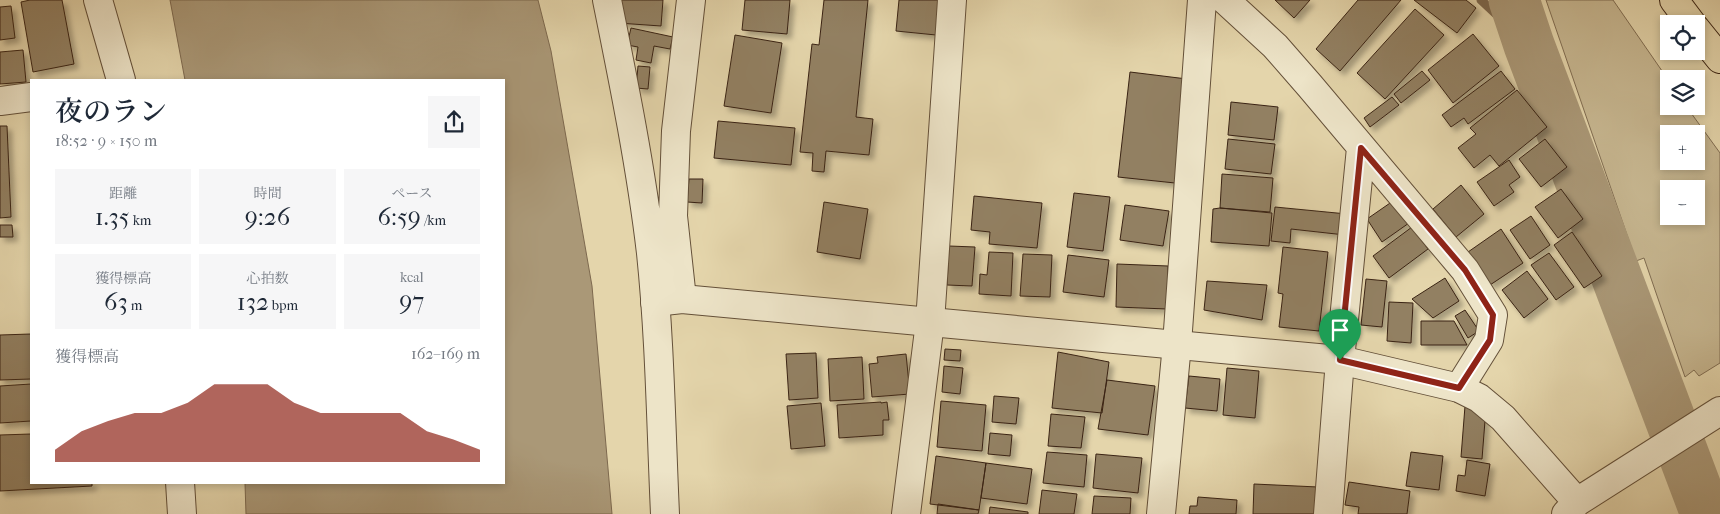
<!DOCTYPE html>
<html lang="ja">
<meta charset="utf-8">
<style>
:root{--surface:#fff;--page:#f6f6f7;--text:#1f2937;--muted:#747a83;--accent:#8f2418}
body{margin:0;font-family:"IM FELL French Canon","Noto Serif JP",serif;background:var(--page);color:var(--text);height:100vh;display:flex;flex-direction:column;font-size:19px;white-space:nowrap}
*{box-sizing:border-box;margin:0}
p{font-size:16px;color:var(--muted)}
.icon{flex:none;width:28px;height:28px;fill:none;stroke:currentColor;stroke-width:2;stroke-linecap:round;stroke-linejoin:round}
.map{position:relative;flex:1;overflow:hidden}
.sheet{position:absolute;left:30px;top:79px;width:475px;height:405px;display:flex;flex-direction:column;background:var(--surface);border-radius:0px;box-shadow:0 2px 8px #0003}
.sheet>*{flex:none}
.tools{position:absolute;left:1660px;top:15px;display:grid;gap:10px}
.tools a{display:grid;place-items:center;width:45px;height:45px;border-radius:0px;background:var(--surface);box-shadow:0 2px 8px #0003;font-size:25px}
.pin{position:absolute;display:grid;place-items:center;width:42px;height:42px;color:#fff;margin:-51px -21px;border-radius:50% 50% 50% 0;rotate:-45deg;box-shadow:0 0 5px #0007}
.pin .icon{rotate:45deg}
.round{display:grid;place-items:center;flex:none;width:52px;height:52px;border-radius:0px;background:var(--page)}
.headline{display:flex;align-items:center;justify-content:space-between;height:85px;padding:0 25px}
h1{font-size:28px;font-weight:600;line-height:38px}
.stats{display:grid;grid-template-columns:repeat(3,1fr);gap:8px;height:85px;padding:5px 25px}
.stats div{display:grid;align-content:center;border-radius:0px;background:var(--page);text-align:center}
.stats b{font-size:25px;font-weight:600}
.stats small{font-size:14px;font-weight:400}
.stats p{font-size:14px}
.chart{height:140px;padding:10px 25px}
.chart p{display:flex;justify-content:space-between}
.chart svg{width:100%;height:90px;margin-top:5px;fill:var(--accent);opacity:.7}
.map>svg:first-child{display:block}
.green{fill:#c7b791;stroke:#806d52;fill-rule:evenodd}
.water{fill:#aa9877;stroke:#7d694f}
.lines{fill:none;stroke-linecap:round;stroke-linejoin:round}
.stream{stroke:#7d694f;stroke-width:9}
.river{stroke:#aa9877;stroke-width:51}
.building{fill:#928062;stroke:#3a2313;filter:url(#shadow)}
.minor-casing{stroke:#645039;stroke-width:30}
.tertiary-casing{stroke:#645039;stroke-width:30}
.trunk-casing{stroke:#3a2313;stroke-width:30}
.minor{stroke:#ede4c8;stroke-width:28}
.tertiary{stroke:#ede4c8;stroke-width:28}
.trunk{stroke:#e4d5ab;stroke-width:28}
.route-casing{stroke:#fff;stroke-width:10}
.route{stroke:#8f2418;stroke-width:6}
</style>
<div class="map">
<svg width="1720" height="514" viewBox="0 0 1720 514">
<defs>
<filter id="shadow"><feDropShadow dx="4.5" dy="4.5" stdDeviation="2.5" flood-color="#0004"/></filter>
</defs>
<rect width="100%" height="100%" fill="#e4d5ab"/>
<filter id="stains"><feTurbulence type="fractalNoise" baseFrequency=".004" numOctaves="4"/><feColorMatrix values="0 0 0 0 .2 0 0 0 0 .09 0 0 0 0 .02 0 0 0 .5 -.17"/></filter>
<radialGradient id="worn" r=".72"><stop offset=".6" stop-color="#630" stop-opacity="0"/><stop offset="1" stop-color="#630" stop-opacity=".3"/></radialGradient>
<!-- green -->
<path class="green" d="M1546,0h67l56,81v25h17l34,47v210l-21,13 -5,-6 -9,7 -41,-119 -8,3zM1669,134h27v27h-27zM1669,189h27v27h-27z"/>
<!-- water -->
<path class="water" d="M170,0h368l13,51 41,235 20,228h-366l-1,-31 259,-1v-402h-319z"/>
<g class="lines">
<!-- stream -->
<path class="stream" d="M1481,0l48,45"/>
<!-- river -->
<path class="river" d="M1514,0l15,45 177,469"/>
</g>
<!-- building -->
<path class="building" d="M30,0h32l12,64 -41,8 -12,-70z
M619,0h44l-2,26 -43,-3z
M745,0h45l-3,34 -45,-4z
M824,0h44l-12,117 17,2 -4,36 -43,-4 -2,21 -12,-1 1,-18 -13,-1 12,-108 7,1z
M899,0h40l-3,35 -40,-4z
M1275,0h35l-16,18z
M1358,0h43l-61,71 -24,-22z
M1414,0h52l10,8 -19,25z
M11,6l4,32 -15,2v-33z
M1415,9l29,26 -59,64 -28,-26z
M631,28l42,9 -3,12 -16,-3 -3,17 -15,-3 2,-13 -11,-2z
M1473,34l26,32 -46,37 -25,-33z
M735,35l47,8 -11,70 -47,-7z
M23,50l3,32 -26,2v-32z
M638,66l12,1 -2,22 -12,-1z
M1422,71l8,9 -29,23 -7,-9z
M1501,71l14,18 -47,35 -4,-6 -13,9 -9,-12z
M1130,72l57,7 -12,104 -57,-6z
M1517,90l30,37 -48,39 -9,-11 -16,13 -16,-20 18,-14 -6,-6z
M1392,97l7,8 -29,22 -6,-9z
M1231,102l47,5 -4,33 -46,-5z
M718,121l77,7 -4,37 -77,-7z
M0,126h7l4,91 -11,1z
M1228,139l47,5 -4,30 -46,-5z
M1545,139l22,28 -26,20 -22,-28z
M1509,160l11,17 -11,8 5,7 -20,14 -17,-24z
M1222,174l51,4 -3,34 -50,-4z
M689,179h14l-1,24 -15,-1z
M1461,185l23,29 -28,23 -23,-28z
M1561,189l22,30 -25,19 -23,-31z
M1074,193l36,4 -7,54 -36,-4z
M974,196l68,7 -5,45 -48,-4 1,-12 -19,-2z
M1393,201l16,22 -27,19 -15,-23z
M824,202l44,7 -8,50 -43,-7z
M1125,205l44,6 -6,35 -43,-6z
M1275,207l72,7 -2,21 -54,-6 -1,14 -19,-2z
M1220,208l52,5 -3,33 -58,-4 2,-33z
M1531,216l19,29 -20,14 -20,-29z
M0,225h12l1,12h-13z
M1412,227l16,22 -39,29 -16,-22z
M1501,229l22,34 -33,22 -22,-33z
M1572,232l30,44 -18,12 -30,-43z
M949,246l26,1 -3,39 -25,-1z
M1283,247l45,5 -9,79 -40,-4 4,-33 -5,-1z
M989,252l24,1 -2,43 -32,-2 1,-20 7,1z
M1549,253l25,34 -18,13 -25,-35z
M1023,254l29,1 -2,42 -30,-1z
M1068,255l41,5 -5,37 -41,-5z
M1117,264l51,2 -1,43 -51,-2z
M1527,271l21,28 -24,19 -22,-28z
M1445,278l14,23 -26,17 -21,-19z
M1366,279l21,2 -5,46 -21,-2z
M1207,281l60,4 -5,35 -58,-10z
M1389,302l24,1 -2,40 -24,-2z
M1465,310l14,21 -11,7 -13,-22z
M1421,321h33l13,24h-46z
M31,334v45l-31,1v-45z
M945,349l16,1 -1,11 -16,-1z
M1058,352l51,10 -7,51 -50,-5z
M816,353l2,45 -29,2 -3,-46z
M906,354l4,40 -38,3 -3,-33 9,-1 -1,-6z
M862,357l2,42 -34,2 -2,-42z
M944,366l19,2 -3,26 -18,-2z
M1227,368l32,3 -4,47 -32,-3z
M1189,376l31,3 -3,32 -32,-3z
M1107,380l48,6 -7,49 -50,-6z
M31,384v37l-31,2v-37z
M994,396l25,2 -3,26 -24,-2z
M941,401l45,4 -4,46 -45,-4z
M881,402v1l6,-1 2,18h-6v15l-44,3 -2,-33z
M821,403l4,43 -34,3 -4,-43z
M1465,406l21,2 -4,51 -21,-2z
M1051,414l34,3 -4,31 -33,-2z
M990,433l22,2 -2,21 -22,-2z
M31,434v48h61v4l-92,5v-56z
M1047,452l40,3 -3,32 -41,-4z
M1411,452l32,4 -4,34 -33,-4z
M1096,454l46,4 -4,35 -45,-5z
M936,456l50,7 -7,47 -49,-6z
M1467,460l23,4 -5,32 -29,-5 2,-16 7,1z
M986,463l46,6 -5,35 -46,-6z
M1349,482l61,9 -3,23h-49l1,-7 -14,-2z
M1254,484l64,3 -2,27h-63z
M1042,490l35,4 -3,20h-35z
M1094,496l37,2 -1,16h-38z
M1198,497l39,3 -1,14h-47l1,-8h7z
M938,504l41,6 -1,4h-41z
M990,507l38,5v2h-39z"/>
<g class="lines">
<!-- minor casing -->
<g class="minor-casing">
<path id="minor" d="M607,0c17,84 34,168 44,253 9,87 10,174 14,261
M1225,0l50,46 35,40 155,184 28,45 -4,25 -30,48
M0,101l31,-4
M682,299l-9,-83 3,-85 15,-131
M906,514l24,-192 22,-322
M1161,514l16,-170 25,-344
M1328,514l12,-154 21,-212"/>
</g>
<!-- tertiary casing -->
<g class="tertiary-casing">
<path id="tertiary" d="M98,0l23,80
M655,302l27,-3 658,61 119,28 20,10 24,20 74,84
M180,482l2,32
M1566,514l11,-12 143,-91"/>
</g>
<!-- trunk casing -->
<g class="trunk-casing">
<path id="trunk" d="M1674,0l18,24
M1696,29l24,30"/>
</g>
<!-- minor -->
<use href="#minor" class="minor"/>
<!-- tertiary -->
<use href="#tertiary" class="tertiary"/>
<!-- trunk -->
<use href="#trunk" class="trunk"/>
</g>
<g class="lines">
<!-- route casing -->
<g class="route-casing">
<path id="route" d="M1361,148l104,122 28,45 -3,25 -31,48 -119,-28z"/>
</g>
<!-- route -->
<use href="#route" class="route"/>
</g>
<rect width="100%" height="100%" filter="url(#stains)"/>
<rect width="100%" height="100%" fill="url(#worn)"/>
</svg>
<div class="tools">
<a><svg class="icon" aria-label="locate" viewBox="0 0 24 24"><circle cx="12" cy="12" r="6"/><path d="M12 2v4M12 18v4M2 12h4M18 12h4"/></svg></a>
<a><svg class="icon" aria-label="layers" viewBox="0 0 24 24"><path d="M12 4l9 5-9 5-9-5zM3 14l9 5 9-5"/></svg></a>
<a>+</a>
<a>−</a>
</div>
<div class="pin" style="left:1340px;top:360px;background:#1e9e55"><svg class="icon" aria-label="arrive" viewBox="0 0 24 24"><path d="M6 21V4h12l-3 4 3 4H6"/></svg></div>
<section class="sheet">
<div class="headline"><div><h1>夜のラン</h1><p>18:52 · 9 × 150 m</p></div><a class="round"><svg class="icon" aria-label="share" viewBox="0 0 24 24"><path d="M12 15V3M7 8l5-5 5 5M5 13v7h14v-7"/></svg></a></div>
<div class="stats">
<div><p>距離</p><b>1.35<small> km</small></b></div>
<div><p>時間</p><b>9:26</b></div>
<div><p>ペース</p><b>6:59<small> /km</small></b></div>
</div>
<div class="stats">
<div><p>獲得標高</p><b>63<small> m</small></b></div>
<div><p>心拍数</p><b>132<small> bpm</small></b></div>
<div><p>kcal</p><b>97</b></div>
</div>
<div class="chart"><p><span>獲得標高</span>162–169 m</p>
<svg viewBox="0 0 160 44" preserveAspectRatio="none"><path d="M0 44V38L10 29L20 24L30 20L40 20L50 15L60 6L70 6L80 6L90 15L100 20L110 20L120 20L130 20L140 29L150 33L160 38V44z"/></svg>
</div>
</section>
</div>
